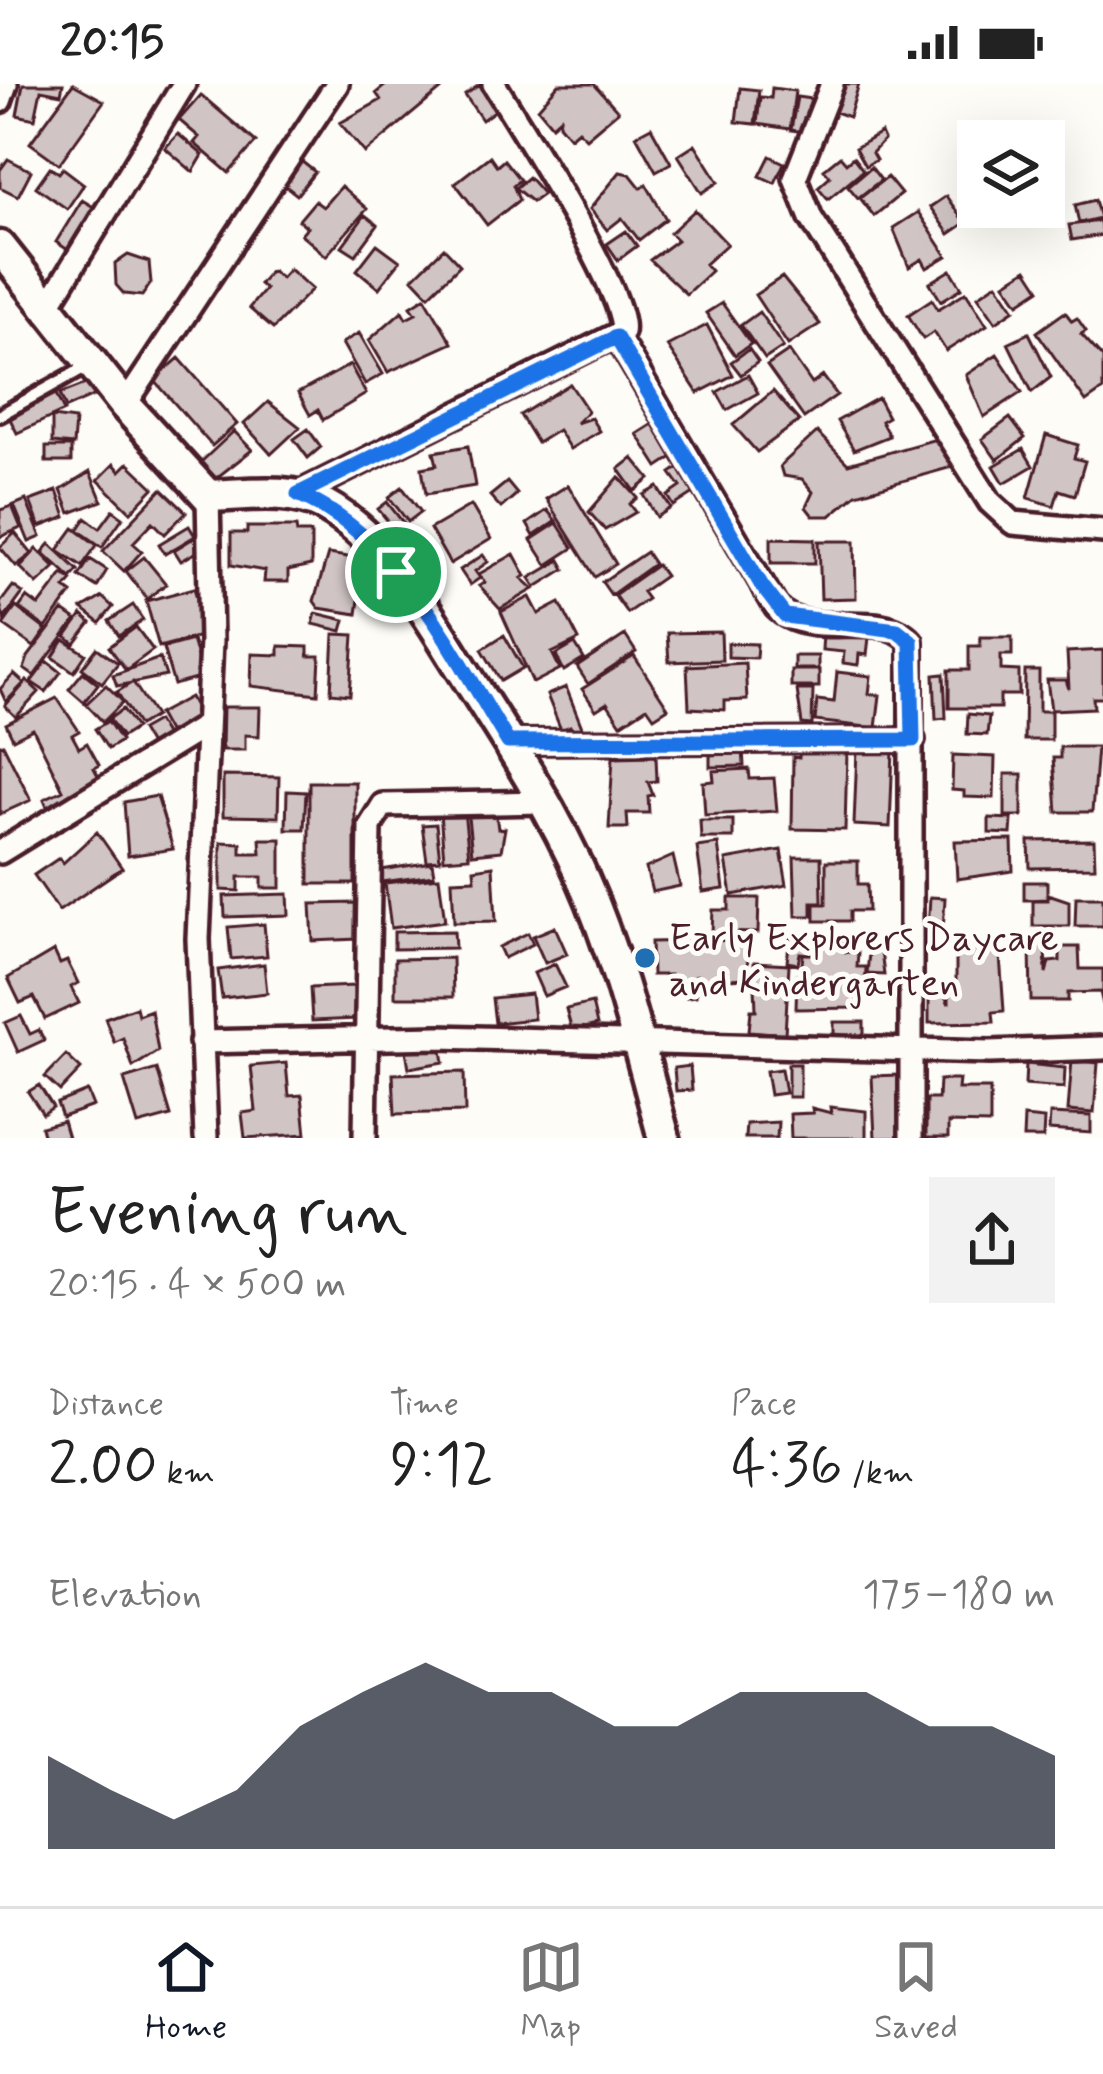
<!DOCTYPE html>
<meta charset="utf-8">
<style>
:root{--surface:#fff;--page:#f2f2f2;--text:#222;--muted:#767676;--line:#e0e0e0;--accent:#111827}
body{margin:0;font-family:Mynerve,sans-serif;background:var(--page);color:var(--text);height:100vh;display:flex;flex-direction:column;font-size:45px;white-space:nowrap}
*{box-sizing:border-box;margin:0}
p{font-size:39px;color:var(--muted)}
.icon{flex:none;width:66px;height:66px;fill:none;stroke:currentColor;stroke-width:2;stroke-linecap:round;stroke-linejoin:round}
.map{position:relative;height:1054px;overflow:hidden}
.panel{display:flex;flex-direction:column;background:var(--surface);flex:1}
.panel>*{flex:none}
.fabs{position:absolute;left:957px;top:36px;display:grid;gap:24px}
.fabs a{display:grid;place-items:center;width:108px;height:108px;border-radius:0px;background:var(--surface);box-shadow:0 12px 48px #0002;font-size:60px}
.pin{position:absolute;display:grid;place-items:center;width:102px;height:102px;color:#fff;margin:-51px;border:6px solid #fff;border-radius:50%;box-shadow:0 3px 12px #0007}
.round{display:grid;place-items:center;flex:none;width:126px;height:126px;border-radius:0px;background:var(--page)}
.head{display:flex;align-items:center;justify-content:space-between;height:204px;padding:0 48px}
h1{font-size:66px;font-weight:600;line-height:90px}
.stats{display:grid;grid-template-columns:repeat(3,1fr);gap:18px;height:204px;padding:12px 48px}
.stats div{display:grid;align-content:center}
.stats b{font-size:60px;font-weight:600}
.stats small{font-size:33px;font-weight:400}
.stats p{font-size:33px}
.chart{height:336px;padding:24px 48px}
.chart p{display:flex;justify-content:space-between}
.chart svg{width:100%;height:216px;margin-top:12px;fill:var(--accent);opacity:.7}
.status{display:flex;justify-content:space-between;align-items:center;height:84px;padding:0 60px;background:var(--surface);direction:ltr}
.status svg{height:33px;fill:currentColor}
.tab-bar{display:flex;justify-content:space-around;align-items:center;height:168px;border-top:3px solid var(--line);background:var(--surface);font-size:33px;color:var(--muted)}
.tab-bar a{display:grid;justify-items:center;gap:6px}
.tab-bar .current{color:var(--accent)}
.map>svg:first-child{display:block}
.building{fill:#d0c5c4;stroke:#4a1f2b;stroke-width:3}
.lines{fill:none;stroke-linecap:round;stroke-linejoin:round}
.lane-casing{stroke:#4a1f2b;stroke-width:20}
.street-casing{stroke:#4a1f2b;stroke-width:30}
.secondary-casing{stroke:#4a1f2b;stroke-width:39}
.lane{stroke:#fdfcf7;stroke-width:10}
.street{stroke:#fdfcf7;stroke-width:21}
.secondary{stroke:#fdfcf7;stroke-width:30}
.route-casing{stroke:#fff;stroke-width:24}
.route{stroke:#1a73e8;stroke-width:15}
.poi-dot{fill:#1f6fb2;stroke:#fdfcf7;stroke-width:4.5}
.labels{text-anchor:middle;stroke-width:10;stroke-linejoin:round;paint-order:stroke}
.poi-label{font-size:39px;fill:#4a1f2b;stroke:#fdfcf7;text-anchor:start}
</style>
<div class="status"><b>20:15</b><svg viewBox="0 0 49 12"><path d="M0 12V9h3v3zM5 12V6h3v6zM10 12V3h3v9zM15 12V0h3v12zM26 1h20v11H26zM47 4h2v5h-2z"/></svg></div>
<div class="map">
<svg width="1103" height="1054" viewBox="0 0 1103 1054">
<rect width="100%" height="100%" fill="#fdfcf7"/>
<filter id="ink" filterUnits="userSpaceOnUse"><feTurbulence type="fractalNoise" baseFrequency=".00833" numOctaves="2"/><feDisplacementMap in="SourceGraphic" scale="24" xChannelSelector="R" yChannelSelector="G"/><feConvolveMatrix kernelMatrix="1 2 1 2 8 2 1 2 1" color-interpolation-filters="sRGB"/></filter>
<g filter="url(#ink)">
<!-- building -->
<path class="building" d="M23,0h40l-2,10 -20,-4 -6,29 -18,-4z
M73,0l31,17 -45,63 -29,-21z
M387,0h61l-83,69 -25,-30 41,-23 -5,-7z
M559,0h35l24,27 -32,27 -8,-8 -8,7 -11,-13 1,-6 -8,7 -14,-17z
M844,0h15l-10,33 -14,-5z
M479,1l17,25 -14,10 -17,-25z
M740,4l19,2 -4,34 -19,-2z
M772,4l23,3 -5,38 -33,-5 3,-27 11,1z
M201,11l55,47 -27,31 -35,-30 5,-6 -20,-17z
M797,13l14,2 -6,33 -14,-2z
M651,43l20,36 -15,8 -20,-36z
M881,49l3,7 -12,13 4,7 -11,6 -10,-18z
M178,50l25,21 -10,17 -28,-24z
M695,60l24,38 -17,11 -24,-38z
M490,72l7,10 7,-6 16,20 -7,5 6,15 -32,25 -32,-42z
M770,72l14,7 -9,20 -15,-7z
M840,72l6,7 7,-6 10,13 -35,29 -10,-12 12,-11 -6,-7z
M8,75l23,12 -13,25 -18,-9v-17z
M301,77l14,11 -18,23 -14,-11z
M50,83l9,6 4,-5 21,16 -17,25 -31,-22z
M871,83l10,13 -23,18 -10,-12z
M620,88l10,2 11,14 5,-4 20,35 -27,21 -17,-22 -15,12 -17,-21z
M528,93l15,17 -11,8 -17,-14z
M887,93l14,17 -27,22 -14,-18z
M341,102l26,23 -41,47 -25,-22 6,-7 -8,-7 16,-19 8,6z
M946,112l19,27 -16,11 -19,-27z
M82,116l15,9 -26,43 -15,-10z
M1095,116l5,18 -21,5 -4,-18z
M695,126l32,34 -22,20 6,7 -25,23 -36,-34 27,-20 -7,-7z
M918,128l29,44 -20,12 -5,-9 -13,8 -16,-39z
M365,131l13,10 -22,30 -14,-9z
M1100,137l2,14 -30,5 -3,-15z
M626,147l11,15 -19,14 -11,-16z
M377,160l23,17 -21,27 -22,-18z
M444,164l16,17 -31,30 -16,-17z
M128,171l21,7 2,21 -9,13 -18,-2 -8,-9 -1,-21z
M289,185l23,20 -39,40 -24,-21 16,-19 -6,-5 12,-14 10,8z
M1027,185l13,20 -21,14 -14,-20z
M951,186l11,18 -21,13 -11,-18z
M782,193l38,47 -32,21 -33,-50z
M997,199l18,26 -19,13 -18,-26z
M966,208l21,33 -41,26 -12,-19 -11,7 -15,-24 24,-16 6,10z
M425,213l27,46 -64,29 -19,-32 33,-29 4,7 10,-5 -5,-7z
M722,219l29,41 -16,11 -29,-42z
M759,228l24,35 -18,12 -24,-34z
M1065,228l7,9 5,-3 9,13 -5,3 22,24v32l-17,12 -49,-70z
M707,241l26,50 -35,18 -31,-47z
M359,249l24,41 -18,10 -23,-41z
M1029,249l22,44 -19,15 -24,-49z
M749,265l9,13 -17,13 -10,-13z
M789,267l23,33 11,-8 14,19 -33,23 -37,-52z
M997,270l25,38 -38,25 -18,-42z
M179,274l58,66 -25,22 -58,-66z
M350,281l16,29 -43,26 -5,-10 -8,5 -12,-22z
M748,291l10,18 -31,17 -10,-18z
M93,297l5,13 -32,14 -6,-14z
M570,300l18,27 -12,12 15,-5 8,13 -29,18 -12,-19 -21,13 -17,-28z
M773,307l26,30 -42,31 -24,-27z
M56,310l8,17 -47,22 -8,-16z
M878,314l10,19 -7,4 8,15 -35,14 -17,-29z
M268,318l32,25 -29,27 -27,-30z
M52,333l23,3 -2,25 -21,-2z
M1010,334l15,20 -28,22 -15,-21z
M656,338l26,29 -24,16 -21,-33z
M308,345l13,18 -13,11 -14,-19z
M234,347l18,19 -37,29 -15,-16z
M817,348l31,32 95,-27 9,30 -96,27 -26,22h-17l-7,-9 7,-15 -11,-13 -19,-3 -3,-10z
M1046,351l32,10 -4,13 11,3 -10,34 -16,-5 -5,16 -26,-8z
M468,362l7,40 -49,8 -4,-26 15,-3 -3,-13z
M46,363h25v15h-25z
M1023,365l10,17 -29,17 -10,-17z
M633,374l17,21 -15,12 -16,-22z
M128,379l26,25 -23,24 -33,-32 16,-16 6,7z
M684,380l16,25 -26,17 -6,-10 13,-9 -10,-14z
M90,388l12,29 -32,12 -9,-23z
M619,393l19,21 -8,6 6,8 -31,18 -16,-18z
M507,398l10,12 -16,14 -11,-12z
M568,401l48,79 -21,13 -49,-78z
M402,403l19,25 -13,10 -19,-25z
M658,403l13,21 -14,9 -13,-22z
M162,405l24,23 -21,22 -12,-12 -20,21 9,8 -18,20 -21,-20z
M57,407l9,26 -26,10 -10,-26z
M26,416l15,37 -12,5 -15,-37z
M387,418l18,23 -9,6 -18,-22z
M471,421l20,34 -41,25 -20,-35z
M12,422l9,22 -21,9v-27z
M113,426l10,7 -21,30 -24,-17 8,-12 14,10z
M547,426l9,11 -22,15 -7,-12z
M557,439l16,25 -26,17 -16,-25z
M189,442l6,10 -30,18 -6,-10z
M247,443h49l1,6h14v33l-23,5v11h-24l1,-11 -34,-6v-32h16z
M74,444l23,17 -15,21 -24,-16z
M15,449l17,21 -16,12 -16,-19z
M197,452l7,12 -23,13 -7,-11z
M771,454l44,1v24h-44z
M819,457h36l1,57 -35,1z
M50,460l28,26 -7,8 -28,-26z
M37,465l18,18 -18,17 -17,-17z
M646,468l8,12 -43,31 -9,-13z
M328,470l26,4 -1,11 10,2 -6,43 -38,-6 -5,-7z
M514,470l12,22 -4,2 12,11 -34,20 -21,-23 6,-3 -6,-9z
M483,471l5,7 -13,9 5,7 -10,7 -10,-15z
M144,473l22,27 -19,15 -21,-28z
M90,475l17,11 -10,17 -18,-11z
M560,476l5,9 -29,18 -6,-9z
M657,481l8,11 -23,16 5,7 -20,14 -13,-18z
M63,490l9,6 -7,8 7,5 -26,35 -27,-20 8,-11 12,9z
M13,502l10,7 -19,26 -4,-16z
M194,504l14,46 -49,13 -13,-46z
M102,513l11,10 -13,16 -18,-14z
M530,513l9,17 21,-11 19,37 -27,13 8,16 -27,14 -32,-71z
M133,521l10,15 -24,16 -10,-15z
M16,523l30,23 -12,17 -31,-22z
M63,527l13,9 -42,56 -10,-7 4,-12z
M316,529l29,7 -3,11 -29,-7z
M82,531l9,8 -16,21 -9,-7z
M136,543l17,23 -27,20 -17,-23z
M721,548l1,28 -53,2 -2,-29z
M823,549l46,4 -2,18 -8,-1 -1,11 -15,-2 1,-11 -22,-2z
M334,550l20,1 -4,60 -19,-2z
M504,551l19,33 -22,13 -19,-32z
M625,551l11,17 -48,32 -11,-17z
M980,553h32v18h-11v15l18,1v24h-19v13h-51v-38h20v-24h11z
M64,556l22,14 -12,18 -21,-15z
M192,556l11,37 -29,8 -11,-37z
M728,559l29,1 -1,14 -28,-1z
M575,560l9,15 -20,12 -8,-16z
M279,562l29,1v9h12l-2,38 -67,-8 1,-32 27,1z
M97,564l21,15 -16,20 -20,-15z
M1103,566v48h-10l1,10 -43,2 -4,-30h19l3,9 -2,-37z
M634,572l34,52 -14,9 -7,-10 -26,17 -14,-21 -11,7 -14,-21z
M794,572h24v13h-24z
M160,574l6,18 -49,10 -4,-11z
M47,577l14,11 -15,20 -15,-10z
M745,579l2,37 -22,1v9l-36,-2 -2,-42z
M791,586h28v17h-28z
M1025,587h14v40h12v29h-27z
M83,588l15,12 -14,18 -15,-13z
M837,588l34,4 -2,18 11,1 -4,33 -61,-7 2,-21 17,2z
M14,590l10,9 -18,19 -6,-13z
M944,590l2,44 -10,1 -2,-44z
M27,597l12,11 -23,25 -11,-11z
M133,598l22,34 -16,10 -22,-34z
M106,601l17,17 -20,20 -17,-18z
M566,603l17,43 -10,4 -3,-8 -9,4 -14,-35z
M797,606h16l-1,35 -10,-1z
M190,613l14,27 -31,17 -15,-27z
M57,614l22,33 -7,4 7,13 8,-5 12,22 -5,3 9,17 -54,26 -5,-12 19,-9 -30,-61 -20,10 -7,-15z
M223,623h37l-1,29 -14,-1v15h-23z
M123,625l13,19 -14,9 -13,-18z
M968,630l21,2 -2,19 -20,-1z
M108,637l13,20 -13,8 -13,-20z
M157,637l13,22 -16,9 -13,-22z
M3,660l28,56 -31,14v-69z
M800,660l47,7 -2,79 -53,-1 1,-72 6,1z
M1060,663h37l-5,65h-35l-4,-54h7z
M726,664h17l1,18 -34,1v-12l16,-1z
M857,665l36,1 -3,77 -36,-2z
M953,671l42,2 -1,41 -30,-1v-6l-12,-1z
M656,672l1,25 -9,1 5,13 -5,1 1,17h-22l1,15h-19l4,-71z
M749,685l1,10 24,-1 3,33 -72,4 -2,-33 11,-1 -1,-10z
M1005,690h17v42h-17z
M223,692l56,1 -1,40 -55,-1z
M309,698h46v102h-46z
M287,707l19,1 -2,37h-18z
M157,712l16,53 -45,7 -4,-54z
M464,727l5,46 -25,2 -4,-46z
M496,730l2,15 7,-1 -4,23 -29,3 -4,-37z
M989,734l23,1 -1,15 -22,-1z
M700,736h33v18h-32z
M436,740l4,36 -13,1 -5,-36z
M97,748l25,36 -63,43 -25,-36 25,-17 4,5z
M260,755h21v49h-19v-11h-23v14l-18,-1v-48l20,1v10h20z
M1012,756l1,31 -56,8 -2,-38z
M1094,756l1,27 -65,1 -1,-27z
M718,760l6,45 -21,3 -6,-45z
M781,766l6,35 -55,10 -6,-35z
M673,772l7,30 -28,6 -6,-24z
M794,773h27l1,45h-10v14h-16z
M826,777h32v23h9l1,27h-18v10h-35v-17h11z
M432,778l2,13 -52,7 -1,-12z
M493,782l3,55 -42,1 -2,-42 23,-1 -1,-10z
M439,793l6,44 -54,7 -6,-45z
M1024,798h23v17l-23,1z
M288,810l1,21 -64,2 -1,-21z
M1048,810l21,7v25h-36v-26h15z
M930,813l15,1 -2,33 -15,-1z
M1076,813h27v29h-28z
M729,814h30l-1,35 -46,-1 1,-22h16z
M357,819l1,36 -45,2 -2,-37z
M264,840l3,32 -36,3 -3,-32z
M555,843l12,27 -22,9 -12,-27z
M454,847l1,17 -61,1v-17z
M528,849l5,11 -29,14 -5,-11z
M814,850l32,1v17l12,1 -1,14h9l-1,26h-9v15l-60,1 1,-35h4l2,-20h10z
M790,851l20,3 -2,16 -8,-1 -2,11 -11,-2z
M747,856l1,38 -21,1 -5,-8v12h-24l-2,-9v22l-9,1v-14h-17v-8h-18l-1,-33z
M870,858l10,1 4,32 -17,-1z
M956,858h43l5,69 -11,1 1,10 -65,1v-29h15l5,10v-12h7z
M1030,862h15l1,27 3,-11 11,-1v-14h19l1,22h23v36l-3,-13 -32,1v8h-37z
M54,867l6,13 7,-3 11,22 -7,4 8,16 -34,16 -11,-22 -14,6 -12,-25z
M452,874l1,39h-58v-38z
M754,878l35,2 -4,70 -36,-3 2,-21h5z
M264,880l3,29 -45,5 -4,-28z
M555,880l11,23 -22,9 -10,-23z
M354,902l2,33 -44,2 -2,-33z
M531,910l3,25 -39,4 -3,-25z
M592,919l5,22 -25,6 -6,-22z
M136,923l2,8 13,-5 7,41 -25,16 -10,-29 -9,4 -9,-24z
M21,932l9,18 9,-4 5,10 -26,12 -13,-29z
M834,938h30v13l-30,1z
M441,961l3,17 -35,6 -3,-18z
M66,971l15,14 -21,22 -15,-14z
M1072,976l26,3 -4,50 -26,-2z
M286,979l3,33 13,-1 4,39 -61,4 -3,-25 14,-2 -5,-45z
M788,980h12v33h-12z
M1026,980l39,4 -1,20 -39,-3z
M690,982l2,24 -16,1 -2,-23z
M157,985l14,47 -33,9 -14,-46z
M781,985l4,24 -15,2 -4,-24z
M464,988l1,40 -70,2 -2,-40z
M898,991l2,63h-25l-3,-62z
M939,996h20l-1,9h32v35l-42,-1v15h-22v-39h12z
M39,1001l14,22 -10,7 -15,-22z
M87,1007l6,15 -31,11 -5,-14z
M830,1023l36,4v27h-75l-1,-24 23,-1 -1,-5 19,5z
M1050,1030l41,2v17l-42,-3z
M1024,1033l20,2 -1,19h-20z
M63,1037l5,17h-24l-3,-11z
M778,1038l-1,16h-32l1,-14z"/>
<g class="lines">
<!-- lane casing -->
<g class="lane-casing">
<path id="lane" d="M0,331l91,-51"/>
</g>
<!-- street casing -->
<g class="street-casing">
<path id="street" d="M832,0l-37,94 16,40 179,284 23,21 90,8
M0,17l6,-17
M50,219l134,-219
M617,253l159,270c35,36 103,-1 135,34v497
M125,321l212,-321
M298,410l324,-162c10,-31 -105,-211 -128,-248
M508,658l405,-2
M0,768l207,-127
M201,958l238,-5 551,15 113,-4
M206,1054l-8,-199 13,-298 -3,-145
M365,1054l5,-312 13,-21 161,-3"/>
</g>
<!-- secondary casing -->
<g class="secondary-casing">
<path id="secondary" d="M0,163l125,158 83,91c38,-1 81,-9 116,9 57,31 97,98 130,151 45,72 94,143 128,221 37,83 58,173 82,261"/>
</g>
<!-- lane -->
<use href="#lane" class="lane"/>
<!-- street -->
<use href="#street" class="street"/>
<!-- secondary -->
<use href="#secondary" class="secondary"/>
</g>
</g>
<g class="lines" filter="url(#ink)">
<!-- route casing -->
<g class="route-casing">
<path id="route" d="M616,253l146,249 23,30 112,14 14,11 2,99 -405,2c-55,-89 -108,-204 -210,-248z"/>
</g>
<!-- route -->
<use href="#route" class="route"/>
</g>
<!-- markers -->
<circle class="poi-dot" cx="645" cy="874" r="12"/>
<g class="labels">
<!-- poi labels -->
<g class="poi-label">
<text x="669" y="866">Early Explorers Daycare<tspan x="669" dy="45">and Kindergarten</tspan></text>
</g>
</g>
</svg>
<div class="fabs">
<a><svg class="icon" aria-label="layers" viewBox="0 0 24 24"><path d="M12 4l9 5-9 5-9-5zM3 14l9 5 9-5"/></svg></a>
</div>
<div class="pin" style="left:396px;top:488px;background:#1e9e55"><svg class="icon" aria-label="arrive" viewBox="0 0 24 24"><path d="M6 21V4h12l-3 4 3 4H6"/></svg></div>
</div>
<section class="panel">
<div class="head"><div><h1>Evening run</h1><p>20:15 · 4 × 500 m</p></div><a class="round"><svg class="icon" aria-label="share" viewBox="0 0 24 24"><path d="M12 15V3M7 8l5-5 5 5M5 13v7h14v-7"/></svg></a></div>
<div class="stats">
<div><p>Distance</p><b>2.00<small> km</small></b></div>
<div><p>Time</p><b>9:12</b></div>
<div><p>Pace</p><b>4:36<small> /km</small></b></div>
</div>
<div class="chart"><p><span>Elevation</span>175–180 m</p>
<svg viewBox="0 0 160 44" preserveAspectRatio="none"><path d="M0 44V25L10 32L20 38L30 32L40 19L50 12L60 6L70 12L80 12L90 19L100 19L110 12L120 12L130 12L140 19L150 19L160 25V44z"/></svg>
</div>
</section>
<nav class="tab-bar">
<a class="current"><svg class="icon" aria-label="home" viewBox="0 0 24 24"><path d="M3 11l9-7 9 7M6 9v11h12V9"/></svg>Home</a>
<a><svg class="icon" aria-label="map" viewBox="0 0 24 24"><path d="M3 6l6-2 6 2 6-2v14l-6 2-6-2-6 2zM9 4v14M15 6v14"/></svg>Map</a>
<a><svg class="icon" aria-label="saved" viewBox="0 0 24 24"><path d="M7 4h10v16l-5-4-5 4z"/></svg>Saved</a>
</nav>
